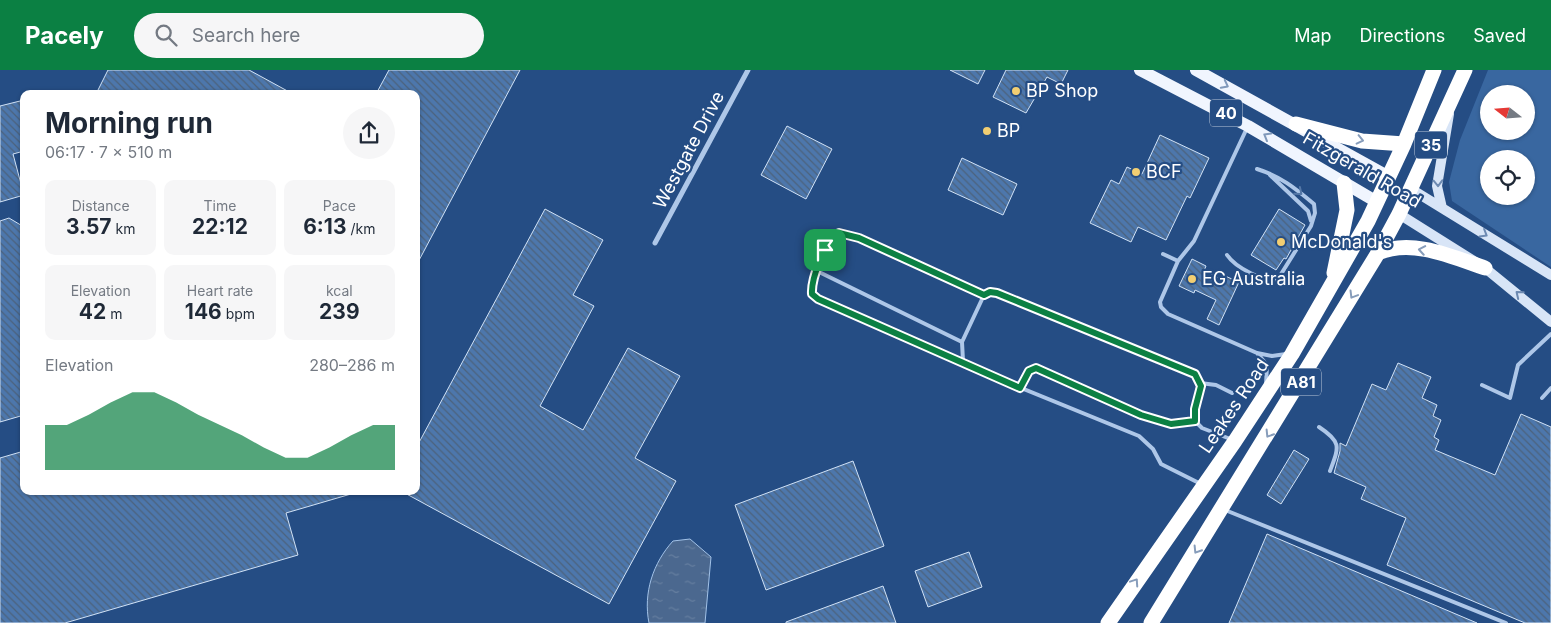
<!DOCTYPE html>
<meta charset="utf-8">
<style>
:root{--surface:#fff;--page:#f6f6f7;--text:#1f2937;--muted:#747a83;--accent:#0b8043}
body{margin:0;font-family:Inter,sans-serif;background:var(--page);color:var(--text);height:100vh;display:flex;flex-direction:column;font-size:19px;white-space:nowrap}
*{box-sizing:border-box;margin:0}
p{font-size:16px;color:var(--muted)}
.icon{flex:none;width:28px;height:28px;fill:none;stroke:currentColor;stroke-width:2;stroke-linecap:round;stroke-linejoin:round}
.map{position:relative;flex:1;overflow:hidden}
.drawer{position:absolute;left:20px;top:20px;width:400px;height:405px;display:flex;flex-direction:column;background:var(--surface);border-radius:10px;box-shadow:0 1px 4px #0004}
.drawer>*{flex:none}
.needle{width:32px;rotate:287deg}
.fabs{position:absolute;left:1480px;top:15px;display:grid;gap:10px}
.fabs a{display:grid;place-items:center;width:55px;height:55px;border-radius:50%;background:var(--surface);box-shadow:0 1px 4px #0004;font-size:25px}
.pin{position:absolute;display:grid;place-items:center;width:42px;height:42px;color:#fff;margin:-21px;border-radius:10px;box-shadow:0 2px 8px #0006}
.round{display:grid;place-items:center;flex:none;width:52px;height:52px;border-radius:26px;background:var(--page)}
.head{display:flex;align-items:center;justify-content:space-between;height:85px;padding:0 25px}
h1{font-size:28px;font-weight:700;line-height:38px}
.stats{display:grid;grid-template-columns:repeat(3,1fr);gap:8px;height:85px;padding:5px 25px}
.stats div{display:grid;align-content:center;border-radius:10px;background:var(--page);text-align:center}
.stats b{font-size:21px;font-weight:700}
.stats small{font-size:14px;font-weight:400}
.stats p{font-size:14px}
.chart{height:140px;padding:10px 25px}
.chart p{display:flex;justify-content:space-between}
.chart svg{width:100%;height:90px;margin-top:5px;fill:var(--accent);opacity:.7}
header{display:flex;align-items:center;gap:30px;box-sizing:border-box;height:70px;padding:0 25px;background:var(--accent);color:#fff}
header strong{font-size:24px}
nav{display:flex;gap:28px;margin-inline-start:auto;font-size:18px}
.search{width:350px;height:45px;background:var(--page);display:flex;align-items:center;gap:12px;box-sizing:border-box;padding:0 18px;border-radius:28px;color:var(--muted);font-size:19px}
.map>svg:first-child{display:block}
.green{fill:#3967a0;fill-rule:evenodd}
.water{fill:url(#water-ripples);stroke:#a2c2e8}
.building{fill:url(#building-back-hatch);stroke:#d1e2f6}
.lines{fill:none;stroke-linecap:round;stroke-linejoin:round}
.lane{stroke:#aec7e8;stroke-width:4}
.street{stroke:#aec7e8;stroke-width:5}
.secondary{stroke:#d8e5f7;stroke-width:10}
.primary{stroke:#f0f5fe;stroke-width:12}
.highway{stroke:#fff;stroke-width:15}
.oneway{stroke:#8099bb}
.oneway2{stroke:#879dbb}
.oneway3{stroke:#6d8ab2}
.oneway4{stroke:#5578a7}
.route-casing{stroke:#fff;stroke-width:10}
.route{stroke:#0b8043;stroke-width:6}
.poi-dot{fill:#f2ce72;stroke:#254d84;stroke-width:2}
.labels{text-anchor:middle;stroke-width:4.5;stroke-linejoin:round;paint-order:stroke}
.shield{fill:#254d84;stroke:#becada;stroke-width:1}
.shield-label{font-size:16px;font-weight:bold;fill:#fff}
.poi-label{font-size:18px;fill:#fff;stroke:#254d84;text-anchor:start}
.street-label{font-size:18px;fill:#fff;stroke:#254d84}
</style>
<header>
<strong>Pacely</strong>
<div class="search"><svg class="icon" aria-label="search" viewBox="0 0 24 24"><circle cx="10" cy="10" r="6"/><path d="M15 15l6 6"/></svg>Search here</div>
<nav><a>Map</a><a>Directions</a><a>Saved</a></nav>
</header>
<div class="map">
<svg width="1551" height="553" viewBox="0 0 1551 553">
<defs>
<pattern id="water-ripples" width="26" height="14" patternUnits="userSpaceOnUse" patternTransform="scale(1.25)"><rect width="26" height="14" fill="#4b688f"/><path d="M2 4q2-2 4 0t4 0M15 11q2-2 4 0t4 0" fill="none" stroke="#667fa0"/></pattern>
<pattern id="building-back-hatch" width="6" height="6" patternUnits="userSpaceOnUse" patternTransform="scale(1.25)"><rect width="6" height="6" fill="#4d77ac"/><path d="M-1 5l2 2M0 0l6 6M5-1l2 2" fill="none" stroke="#4c627c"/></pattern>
</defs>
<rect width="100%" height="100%" fill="#254d84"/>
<!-- green -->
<path class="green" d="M1488,0h63v197l-99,-66 -3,-19 11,-42zM1489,24h37v37h-37zM1489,89h37v37h-37z"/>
<!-- water -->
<path class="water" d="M690,469l21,18 -6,66h-56c-6,-30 4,-60 24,-82z"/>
<!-- building -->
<path class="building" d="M108,0h141l44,24h-197z
M389,0h131l-104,196v-172h-40z
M950,0h35l-7,14z
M1006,0h62l-7,14 -14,-7 -21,36 -33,-16z
M24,30v51l-11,3 11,41 -24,7v-96z
M787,56l45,23 -26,50 -45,-24z
M1160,65l49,23 -19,40 -3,-2 -21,44 -28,-13 -7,15 -41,-19 21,-43 8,4 8,-17 15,7z
M962,88l55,26 -14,31 -55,-25z
M545,139l58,31 -30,55 21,11 -54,100 43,24 45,-82 52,28 -45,82 41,23 -67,123 -208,-113h15v-43z
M1279,139l26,16 -19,34 -2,-1 -8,12 -25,-15z
M9,148l15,9v188l-24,7v-201z
M1192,189l14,7 -2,5 19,9 2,-4 14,6 -20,43 -12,-6 9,-19 -21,-10 -1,3 -15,-7z
M1398,293l33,14 -9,21 15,7 -4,11 8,4 -7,17 5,3 -4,10 60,25 26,-61 30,13v196h-26l-138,-58 19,-47 -45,-19 5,-12 -32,-14 6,-22v-8l6,3 26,-62 14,6z
M1294,380l15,9 -28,45 -14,-9z
M24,381v40h327v3l-65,19 12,42 -233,68h-65v-165z
M853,391l31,85 -118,44 -31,-85z
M1267,464l210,89h-248z
M969,482l13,35 -54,20 -13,-36z
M883,516l13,37h-110v-1z"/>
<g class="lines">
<!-- lane -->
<path class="lane" d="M1247,58l-53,113 -16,20 -18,41 1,5 7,7 89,39 15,3 14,-2
M1270,105l38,36 3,10
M1163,184l15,7
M1227,185c8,12 37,28 51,24l33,-53 4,-13 -1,-9c-19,-16 -34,-28 -57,-35
M817,201l-6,14 1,9 6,5 135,61 10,1
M962,272l-145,-71 8,-21 9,-15 11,-2 139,62
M1257,283l10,12 -1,20
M1200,313l16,2 16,8
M1482,315l28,13 8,-33 33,-31
M1020,318l9,-17 6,-3 106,47 30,9 24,-3
M1542,328l9,-10
M1319,357c23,15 20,20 11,44
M1201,414l-40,-20 -8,-15 -14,-13 -152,-62 -24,-13 -1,-19 22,-47 6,-3 7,1 198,81c11,15 0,31 0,47l7,7 31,12
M1225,440l281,113"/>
<!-- street -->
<path class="street" d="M655,173l93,-173"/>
<!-- secondary -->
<path class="secondary" d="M1411,119l140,86
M1442,138l-5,-22 12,-72
M1399,144l86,54 66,54"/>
<!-- primary -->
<path class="primary" d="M1140,0l108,56 129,76
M1196,0l193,107"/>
<!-- highway -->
<path class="highway" d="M1296,54l66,17 42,3
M1378,183c34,-15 75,4 107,15
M1334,203l13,-63 -3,-27
M1108,553l127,-182 57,-87 76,-133 36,-77 30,-74
M1151,553l227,-370 21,-39 66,-144"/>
</g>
<!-- one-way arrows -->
<defs><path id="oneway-chevron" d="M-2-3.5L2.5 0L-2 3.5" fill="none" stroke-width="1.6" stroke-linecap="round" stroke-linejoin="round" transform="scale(1.25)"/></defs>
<g class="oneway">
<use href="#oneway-chevron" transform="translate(1225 15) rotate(27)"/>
<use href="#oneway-chevron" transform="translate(1267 66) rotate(-150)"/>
</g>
<g class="oneway2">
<use href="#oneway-chevron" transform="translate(1360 70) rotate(13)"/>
<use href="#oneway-chevron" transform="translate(1422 180) rotate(-170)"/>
<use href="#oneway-chevron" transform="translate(1353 225) rotate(121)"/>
<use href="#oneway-chevron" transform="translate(1269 364) rotate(122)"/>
<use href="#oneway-chevron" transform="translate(1197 480) rotate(122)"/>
<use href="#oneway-chevron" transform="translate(1135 512) rotate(-56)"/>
</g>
<g class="oneway3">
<use href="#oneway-chevron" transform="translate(1438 113) rotate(89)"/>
<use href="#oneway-chevron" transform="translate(1484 164) rotate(31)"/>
<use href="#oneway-chevron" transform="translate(1519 224) rotate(-141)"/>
</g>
<use class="oneway4" href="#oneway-chevron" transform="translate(1299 122) rotate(40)"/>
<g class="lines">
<!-- route casing -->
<g class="route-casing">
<path id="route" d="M839,163l20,5 125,57 6,-3 7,1 198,81 6,12 -6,23v12l-24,3 -30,-9 -105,-47 -7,3 -9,17 -202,-89 -6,-5c-1,-14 13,-55 27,-61z"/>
</g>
<!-- route -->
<use href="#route" class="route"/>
</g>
<!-- markers -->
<g class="poi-dot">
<circle cx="1016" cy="21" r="5"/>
<circle cx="987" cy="61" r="5"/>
<circle cx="1136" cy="102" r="5"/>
<circle cx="1281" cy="172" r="5"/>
<circle cx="1192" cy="209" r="5"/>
</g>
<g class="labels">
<!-- shield labels -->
<g class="shield">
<rect x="1210" y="29.5" width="32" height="27" rx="4"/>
<rect x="1415" y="61.5" width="32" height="27" rx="4"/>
<rect x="1281" y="298.5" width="40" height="27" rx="4"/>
</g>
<g class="shield-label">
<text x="1226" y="49">40</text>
<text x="1431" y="81">35</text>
<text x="1301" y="318">A81</text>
</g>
<!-- poi labels -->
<g class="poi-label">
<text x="1026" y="27">BP Shop</text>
<text x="997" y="67">BP</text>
<text x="1146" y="108">BCF</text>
<text x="1291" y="178">McDonald's</text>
<text x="1202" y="215">EG Australia</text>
</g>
<!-- street labels -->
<g class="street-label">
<text transform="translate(689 80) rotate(-62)" y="6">Westgate Drive</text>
<text transform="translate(1362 100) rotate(30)" y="6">Fitzgerald Road</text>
<text transform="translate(1234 336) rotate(-56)" y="6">Leakes Road</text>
</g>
</g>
</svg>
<div class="fabs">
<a><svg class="needle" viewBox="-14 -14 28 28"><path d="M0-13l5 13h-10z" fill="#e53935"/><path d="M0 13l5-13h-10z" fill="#747a83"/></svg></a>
<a><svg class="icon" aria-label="locate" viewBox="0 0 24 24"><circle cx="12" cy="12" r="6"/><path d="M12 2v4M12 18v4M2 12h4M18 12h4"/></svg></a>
</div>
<div class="pin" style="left:825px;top:180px;background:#1e9e55"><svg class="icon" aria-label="arrive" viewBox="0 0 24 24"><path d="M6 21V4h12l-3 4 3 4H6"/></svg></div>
<section class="drawer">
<div class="head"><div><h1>Morning run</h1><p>06:17 · 7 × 510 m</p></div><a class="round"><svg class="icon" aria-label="share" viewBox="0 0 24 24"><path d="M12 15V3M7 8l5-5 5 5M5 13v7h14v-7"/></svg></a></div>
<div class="stats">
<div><p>Distance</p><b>3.57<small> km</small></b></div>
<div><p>Time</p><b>22:12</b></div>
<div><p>Pace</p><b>6:13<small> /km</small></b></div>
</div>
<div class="stats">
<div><p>Elevation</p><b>42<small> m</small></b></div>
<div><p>Heart rate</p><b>146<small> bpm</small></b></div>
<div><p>kcal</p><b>239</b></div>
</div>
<div class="chart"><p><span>Elevation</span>280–286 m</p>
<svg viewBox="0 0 160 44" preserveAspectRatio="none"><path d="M0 44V22L10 22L20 17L30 11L40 6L50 6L60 11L70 17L80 22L90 27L100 33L110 38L120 38L130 33L140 27L150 22L160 22V44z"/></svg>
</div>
</section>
</div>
